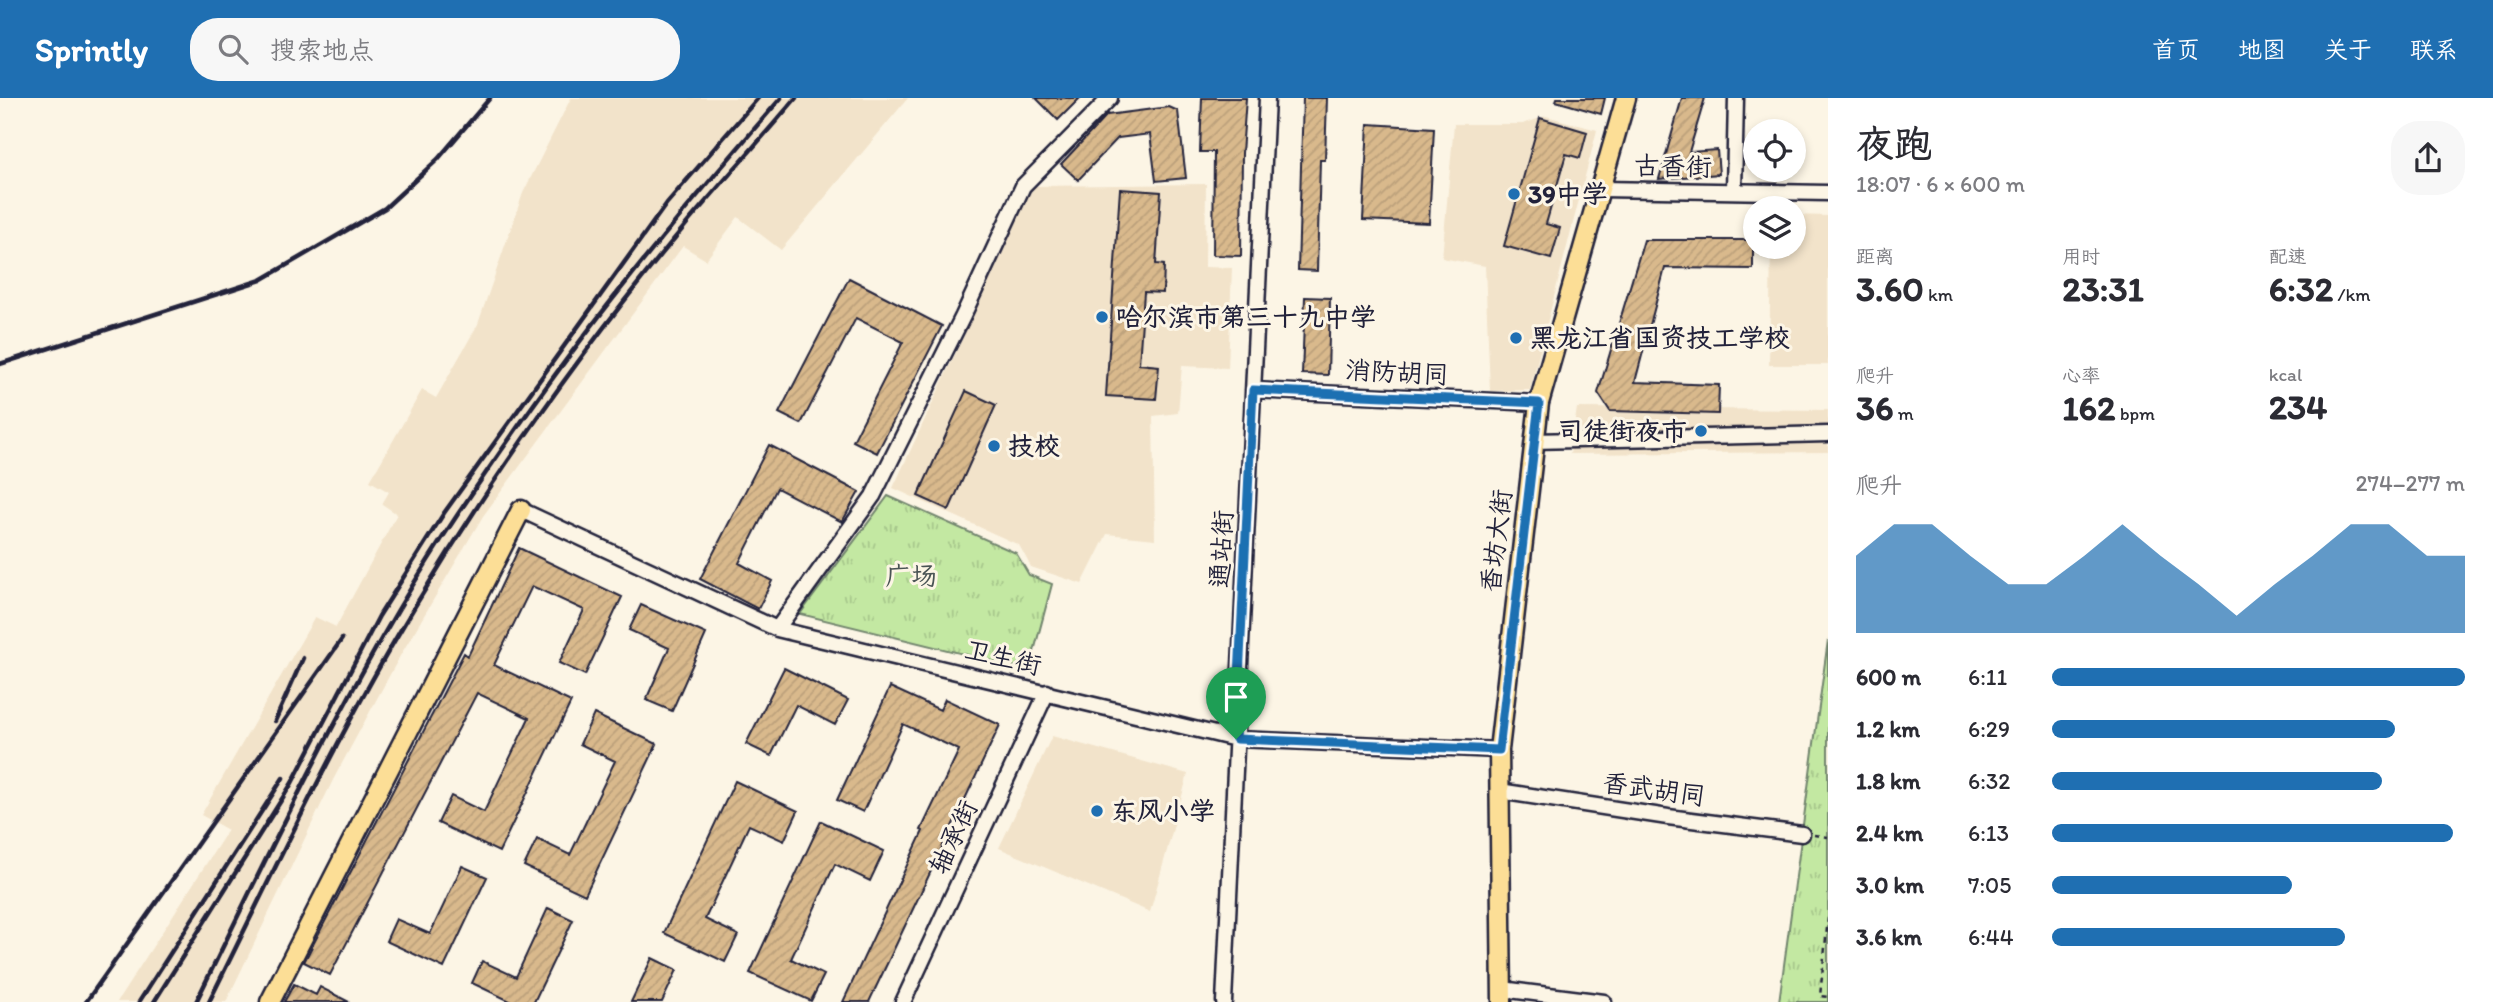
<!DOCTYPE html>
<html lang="zh">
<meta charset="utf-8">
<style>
:root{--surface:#fff;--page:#f7f7f7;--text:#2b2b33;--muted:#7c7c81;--accent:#1f6fb2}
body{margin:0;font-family:Itim,"LXGW WenKai TC",sans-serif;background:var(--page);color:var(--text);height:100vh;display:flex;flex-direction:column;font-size:26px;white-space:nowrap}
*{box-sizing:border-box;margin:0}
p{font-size:23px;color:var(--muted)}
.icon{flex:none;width:38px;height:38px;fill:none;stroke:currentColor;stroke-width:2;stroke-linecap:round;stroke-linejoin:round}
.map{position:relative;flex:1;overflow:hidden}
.details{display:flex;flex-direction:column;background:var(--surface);width:665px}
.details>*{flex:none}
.buttons{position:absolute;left:1743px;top:21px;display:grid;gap:14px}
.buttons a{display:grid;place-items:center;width:63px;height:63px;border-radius:50%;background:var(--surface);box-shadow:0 4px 10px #0003;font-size:35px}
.pin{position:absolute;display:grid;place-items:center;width:60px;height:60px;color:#fff;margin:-72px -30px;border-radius:50% 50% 50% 0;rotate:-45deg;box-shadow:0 0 7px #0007}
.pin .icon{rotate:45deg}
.round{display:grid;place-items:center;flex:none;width:74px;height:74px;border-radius:28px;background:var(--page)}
.head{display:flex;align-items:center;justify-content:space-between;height:119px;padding:0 28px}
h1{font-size:38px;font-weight:800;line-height:52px}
.figures{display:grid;grid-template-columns:repeat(3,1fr);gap:10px;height:119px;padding:7px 28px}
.figures div{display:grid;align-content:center}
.figures b{font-size:35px;font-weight:800}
.figures small{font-size:19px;font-weight:400}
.figures p{font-size:19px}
.chart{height:196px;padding:14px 28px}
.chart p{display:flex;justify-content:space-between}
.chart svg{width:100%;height:126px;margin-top:7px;fill:var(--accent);opacity:.7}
ul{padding:0 28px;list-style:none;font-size:23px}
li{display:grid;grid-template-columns:112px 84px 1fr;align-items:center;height:52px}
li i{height:18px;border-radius:9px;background:var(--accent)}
header{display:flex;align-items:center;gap:42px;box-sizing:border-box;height:98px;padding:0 35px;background:var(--accent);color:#fff}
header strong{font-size:33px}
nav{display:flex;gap:38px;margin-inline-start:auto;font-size:24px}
.search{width:490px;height:63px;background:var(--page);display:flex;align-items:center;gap:18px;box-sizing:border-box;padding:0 24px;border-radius:28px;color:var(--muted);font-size:26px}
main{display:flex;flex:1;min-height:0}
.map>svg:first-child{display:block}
.built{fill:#f2e3ca}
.park{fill:url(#park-tufts);stroke:#72856e;stroke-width:2}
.building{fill:url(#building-hatch);stroke:#22223b;stroke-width:2}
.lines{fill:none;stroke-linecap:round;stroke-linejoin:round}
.minor-casing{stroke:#22223b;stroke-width:19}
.major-casing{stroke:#22223b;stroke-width:23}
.path{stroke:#22223b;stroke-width:2.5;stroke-dasharray:5 5;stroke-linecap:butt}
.minor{stroke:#fcf5e5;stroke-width:14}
.major{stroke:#fcde96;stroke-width:18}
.rail{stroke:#22223b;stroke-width:4.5}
.route-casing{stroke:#fff;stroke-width:14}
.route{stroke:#1f6fb2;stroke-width:9}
.poi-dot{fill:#1f6fb2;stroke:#fcf5e5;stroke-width:2.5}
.labels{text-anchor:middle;stroke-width:6;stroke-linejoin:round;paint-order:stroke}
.street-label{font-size:26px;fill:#22223b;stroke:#fcf5e5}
.poi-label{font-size:26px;font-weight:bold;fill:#22223b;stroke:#fcf5e5;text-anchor:start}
.park-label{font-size:26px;fill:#4a5455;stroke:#fcf5e5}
</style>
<header>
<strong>Sprintly</strong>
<div class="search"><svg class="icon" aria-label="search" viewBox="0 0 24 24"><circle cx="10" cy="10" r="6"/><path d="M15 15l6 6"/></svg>搜索地点</div>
<nav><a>首页</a><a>地图</a><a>关于</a><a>联系</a></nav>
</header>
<main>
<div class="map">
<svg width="1828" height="904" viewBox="0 0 1828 904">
<defs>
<pattern id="park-tufts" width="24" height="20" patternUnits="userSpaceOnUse" patternTransform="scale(1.75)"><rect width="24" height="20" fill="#c3e8a2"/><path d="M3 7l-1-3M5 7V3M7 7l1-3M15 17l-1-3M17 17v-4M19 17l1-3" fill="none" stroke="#a7c78c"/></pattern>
<pattern id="building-hatch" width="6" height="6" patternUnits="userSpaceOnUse" patternTransform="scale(1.75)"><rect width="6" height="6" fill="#d9b98c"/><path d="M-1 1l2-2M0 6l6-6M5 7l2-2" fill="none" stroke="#ba9f7a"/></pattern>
</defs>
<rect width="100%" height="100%" fill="#fcf5e5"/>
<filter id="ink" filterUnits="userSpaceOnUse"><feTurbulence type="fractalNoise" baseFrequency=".0143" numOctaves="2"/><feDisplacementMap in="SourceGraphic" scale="14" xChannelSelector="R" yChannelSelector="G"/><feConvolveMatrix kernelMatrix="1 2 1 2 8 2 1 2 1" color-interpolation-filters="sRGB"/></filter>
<g filter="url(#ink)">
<!-- built -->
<path class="built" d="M571,0h337l-127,152 -43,-33 -32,43 -23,-14 -200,270 -83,140 -67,124 -107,222h-109l111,-172 -27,-15 114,-198 21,10 61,-113 -15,-10 7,-12 -19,-11 52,-91 14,8 42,-74 45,-131z
M1546,18l51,14 -67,260 -40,1 -5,-125 -43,-8 12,-134h69z
M1206,86l-1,83 27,1 -4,100 -46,-2 -4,47 -25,3 2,123 -48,-5 -25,50 -51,-17 -12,-22 -126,-57 140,-302z
M1794,117l34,1v149h-59l2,-118h23z
M1577,310l251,2v42l-258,2z
M1052,638l136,38 -38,138 -151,-64z"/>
<!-- park -->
<path class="park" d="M888,398l128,57 13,22 23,9 -23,86 -229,-56z
M1828,542v362h-49z"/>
<!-- building -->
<path class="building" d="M1036,0h44l-22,22z
M1202,0h44l-4,55 -1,103 -28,-1 1,-103h-14z
M1303,0h24l-2,62h-5l-3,111 -19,-1z
M1557,0h48l-4,16 -45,-13z
M1682,0h23l-16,54 28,-2 2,24 -60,5z
M1169,9l9,4 8,67 -30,3 -6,-47 -32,4 -40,42 -17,-16 46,-49z
M1540,20l47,14 -7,26 -14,-4 -20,70 14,4 -9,31 -47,-13z
M1368,26l66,4 -5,95 -66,-3z
M1120,91l41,3 -5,72 8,1 -1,28 -19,-1 -5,72 20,2 -3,33 -50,-3z
M1644,142h109v29l-88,-1 -30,114 84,3 -1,29 -108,-3 -12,-18z
M849,180l93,48 -65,127 -24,-12 50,-99 -47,-24 -55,106 -22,-11z
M1305,199l25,1 -2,77 -26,-1z
M966,293l30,14 -47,105 -31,-14z
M769,347l90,47 -17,30 -65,-34 -38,75 33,18 -14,28 -58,-30z
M519,450l103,49 -37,78 -26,-12 25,-53 -52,-24 -38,79 77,37 -72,150 -61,-29 13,-27 33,16 45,-94 -52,-25 -147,282 -26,-13 160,-309 4,3z
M641,507l65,29 -34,77 -26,-11 23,-52 -40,-18z
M784,570l64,32 -13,25 -39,-20 -25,51 -25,-12z
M890,589l50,23 5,-11 55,26 -131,277h-26l80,-171 -2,-1 38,-80 -56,-26 -40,88 -26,-12z
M594,616l63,30 -72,151 -61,-29 13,-27 33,16 45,-94 -35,-17z
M735,683l63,30 -14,30 -35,-16 -44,94 33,16 -13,27 -61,-29z
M821,723l63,30 -14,30 -35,-17 -44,95 33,16 -13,26 -61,-28z
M462,768l25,11 -43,91 -58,-27 10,-22 34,15z
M548,810l25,12 -39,82h-22l-40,-19 10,-22 34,16z
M652,860l25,12 -15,32h-31z
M294,886l22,11 4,-8 29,15h-65z"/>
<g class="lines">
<!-- minor casing -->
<g class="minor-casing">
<path id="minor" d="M1601,91l227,4
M1734,93l2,-93
M1253,292l286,13
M1534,343l294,-7
M521,412l256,119 459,110 263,11
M777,531l96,-133 90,-180 60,-130 87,-88
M1499,693l169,26 134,17
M1502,891l102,13
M903,904l144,-310
M1224,904l43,-904"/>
</g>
<!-- major casing -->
<g class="major-casing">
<path id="major" d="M270,904l251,-492
M1502,904l-3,-252 40,-347 87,-305"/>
</g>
<!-- path -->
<path class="path" d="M1814,737l14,2
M1828,820l-8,78 8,1"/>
<!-- minor -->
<use href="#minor" class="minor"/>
<!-- major -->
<use href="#major" class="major"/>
<!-- rail -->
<path class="rail" d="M0,266l261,-84 124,-72 53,-49 52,-61
M275,623l28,-63
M86,904l256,-363
M139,904l144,-224
M154,904l138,-219 87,-167 65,-103 223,-310 91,-105
M196,904c81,-165 159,-334 262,-488 53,-79 109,-159 169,-233 50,-63 102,-123 154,-183
M209,904c66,-133 129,-269 206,-396 81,-134 173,-265 274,-385 35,-41 72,-82 107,-123"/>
</g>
</g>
<g class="lines" filter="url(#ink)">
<!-- route casing -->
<g class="route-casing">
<path id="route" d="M1253,292l286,13 -40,347 -263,-11z"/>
</g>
<!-- route -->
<use href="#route" class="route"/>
</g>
<!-- markers -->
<g class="poi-dot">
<circle cx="1514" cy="96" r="7"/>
<circle cx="1102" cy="219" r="7"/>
<circle cx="1516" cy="240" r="7"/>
<circle cx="1701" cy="333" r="7"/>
<circle cx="994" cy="348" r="7"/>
<circle cx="1097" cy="713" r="7"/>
</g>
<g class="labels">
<!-- street labels -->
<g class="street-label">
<text transform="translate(1673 68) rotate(1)" y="9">古香街</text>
<text transform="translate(1397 274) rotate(3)" y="9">消防胡同</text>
<text transform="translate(1496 443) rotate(-83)" y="9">香坊大街</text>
<text transform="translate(1221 451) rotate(-87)" y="9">通站街</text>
<text transform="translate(1003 559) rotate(13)" y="9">卫生街</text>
<text transform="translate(1654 691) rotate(8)" y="9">香武胡同</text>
<text transform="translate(953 739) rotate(-65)" y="9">轴承街</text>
</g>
<!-- poi labels -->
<g class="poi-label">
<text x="1528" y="105">39中学</text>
<text x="1116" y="228">哈尔滨市第三十九中学</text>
<text x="1530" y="249">黑龙江省国资技工学校</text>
<text x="1687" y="342" text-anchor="end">司徒街夜市</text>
<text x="1008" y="357">技校</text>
<text x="1111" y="722">东风小学</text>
</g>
<!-- park labels -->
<g class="park-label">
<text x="911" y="487">广场</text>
</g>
</g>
</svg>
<div class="buttons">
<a><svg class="icon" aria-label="locate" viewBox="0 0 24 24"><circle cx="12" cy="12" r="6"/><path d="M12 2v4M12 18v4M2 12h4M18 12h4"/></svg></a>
<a><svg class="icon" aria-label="layers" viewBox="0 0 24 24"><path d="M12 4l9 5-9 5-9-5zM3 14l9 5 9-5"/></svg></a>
</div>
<div class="pin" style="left:1236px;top:641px;background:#1e9e55"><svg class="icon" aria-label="arrive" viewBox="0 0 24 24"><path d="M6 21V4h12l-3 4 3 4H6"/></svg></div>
</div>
<section class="details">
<div class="head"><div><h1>夜跑</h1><p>18:07 · 6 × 600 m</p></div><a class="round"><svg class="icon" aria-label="share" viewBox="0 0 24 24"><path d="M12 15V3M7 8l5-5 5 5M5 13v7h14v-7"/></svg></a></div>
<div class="figures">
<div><p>距离</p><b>3.60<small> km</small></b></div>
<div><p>用时</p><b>23:31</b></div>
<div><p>配速</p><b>6:32<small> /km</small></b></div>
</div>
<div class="figures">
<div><p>爬升</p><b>36<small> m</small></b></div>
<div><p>心率</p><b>162<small> bpm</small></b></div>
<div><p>kcal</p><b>234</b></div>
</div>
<div class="chart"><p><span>爬升</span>274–277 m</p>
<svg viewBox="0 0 160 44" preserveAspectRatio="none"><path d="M0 44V17L10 6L20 6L30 17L40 27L50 27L60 17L70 6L80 17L90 27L100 38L110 27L120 17L130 6L140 6L150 17L160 17V44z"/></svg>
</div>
<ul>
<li><b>600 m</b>6:11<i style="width:100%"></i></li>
<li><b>1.2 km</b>6:29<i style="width:83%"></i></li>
<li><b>1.8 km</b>6:32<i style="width:80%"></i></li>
<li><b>2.4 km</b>6:13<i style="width:97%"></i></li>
<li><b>3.0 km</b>7:05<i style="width:58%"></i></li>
<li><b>3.6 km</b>6:44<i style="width:71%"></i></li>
</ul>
</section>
</main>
